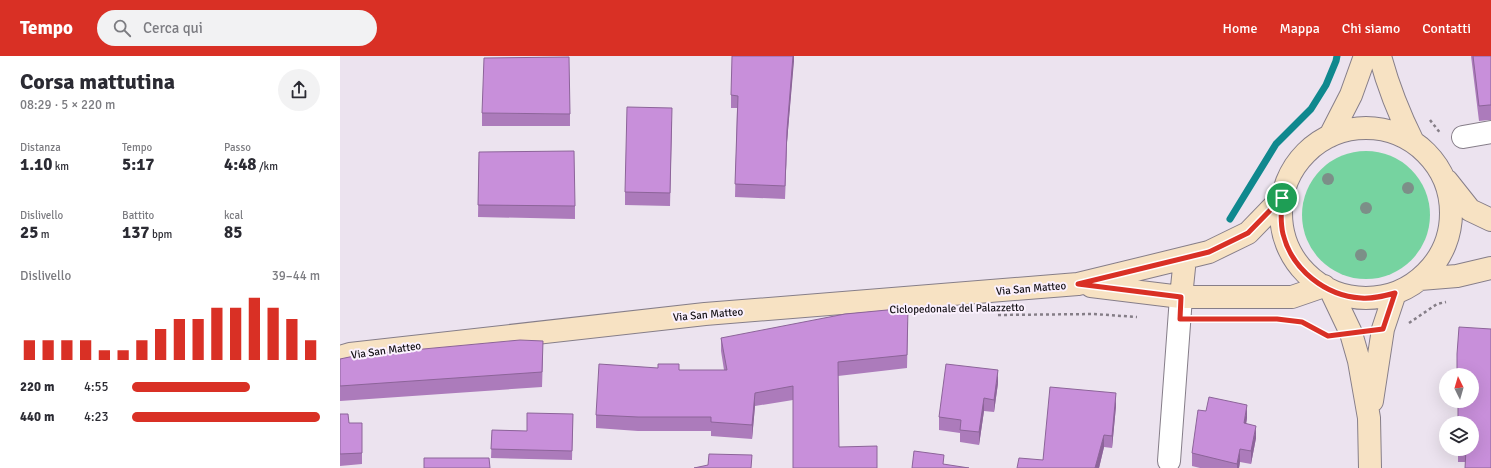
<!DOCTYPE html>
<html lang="it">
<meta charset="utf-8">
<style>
:root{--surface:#fff;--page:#f2f2f3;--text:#2b2b33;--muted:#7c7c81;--accent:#d93025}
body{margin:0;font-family:Signika,sans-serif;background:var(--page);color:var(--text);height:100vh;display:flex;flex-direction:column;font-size:15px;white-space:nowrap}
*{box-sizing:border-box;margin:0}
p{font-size:13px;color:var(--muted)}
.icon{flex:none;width:22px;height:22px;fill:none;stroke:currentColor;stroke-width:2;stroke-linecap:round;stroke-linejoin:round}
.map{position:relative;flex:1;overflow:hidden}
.panel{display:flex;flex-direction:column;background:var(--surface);width:340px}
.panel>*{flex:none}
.needle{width:26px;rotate:355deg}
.tools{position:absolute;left:1099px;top:312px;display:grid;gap:8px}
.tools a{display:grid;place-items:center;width:40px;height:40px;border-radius:50%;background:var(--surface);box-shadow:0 4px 16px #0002;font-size:20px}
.pin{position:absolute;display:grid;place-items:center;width:34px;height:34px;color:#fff;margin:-17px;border:2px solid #fff;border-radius:50%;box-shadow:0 1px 4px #0007}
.round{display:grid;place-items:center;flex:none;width:42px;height:42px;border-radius:21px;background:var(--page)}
.overview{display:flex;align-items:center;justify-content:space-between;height:68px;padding:0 20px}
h1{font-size:22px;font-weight:700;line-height:30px}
.stats{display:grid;grid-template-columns:repeat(3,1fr);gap:6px;height:68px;padding:4px 20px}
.stats div{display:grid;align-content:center}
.stats b{font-size:17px;font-weight:700}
.stats small{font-size:11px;font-weight:400}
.stats p{font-size:11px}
.chart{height:112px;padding:8px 20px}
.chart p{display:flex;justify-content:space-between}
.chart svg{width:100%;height:72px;margin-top:4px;stroke:var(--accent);stroke-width:6}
ul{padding:0 20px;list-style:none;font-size:13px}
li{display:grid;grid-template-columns:64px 48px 1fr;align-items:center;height:30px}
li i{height:10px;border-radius:5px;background:var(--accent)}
header{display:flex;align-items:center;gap:24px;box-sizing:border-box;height:56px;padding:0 20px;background:var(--accent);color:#fff}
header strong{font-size:19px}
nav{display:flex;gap:22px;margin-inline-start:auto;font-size:14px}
.search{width:280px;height:36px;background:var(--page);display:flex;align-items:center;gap:10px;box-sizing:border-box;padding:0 14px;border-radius:22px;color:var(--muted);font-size:15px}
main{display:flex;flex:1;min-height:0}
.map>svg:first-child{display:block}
.green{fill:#76d3a0}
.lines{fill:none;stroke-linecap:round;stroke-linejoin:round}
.stream{stroke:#0f888e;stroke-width:7}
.street-casing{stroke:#867e89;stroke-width:24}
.secondary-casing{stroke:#867e89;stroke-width:24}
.path{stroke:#857e87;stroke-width:2.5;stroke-dasharray:3 3;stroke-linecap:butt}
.street{stroke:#fff;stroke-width:22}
.secondary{stroke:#f7e2c3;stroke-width:22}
.tree{fill:#7c8f88}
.wall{fill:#ac7bbb}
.shaded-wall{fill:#8c6499}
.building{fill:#c88fda;stroke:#8c6499}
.route-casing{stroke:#fff;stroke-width:8}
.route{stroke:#d93025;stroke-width:5}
.labels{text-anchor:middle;stroke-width:4;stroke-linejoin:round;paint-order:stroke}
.street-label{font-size:11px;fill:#141115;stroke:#faf0fd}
</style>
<header>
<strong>Tempo</strong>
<div class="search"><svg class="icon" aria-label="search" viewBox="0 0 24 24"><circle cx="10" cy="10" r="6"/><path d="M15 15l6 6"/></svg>Cerca qui</div>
<nav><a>Home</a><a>Mappa</a><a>Chi siamo</a><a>Contatti</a></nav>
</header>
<main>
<section class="panel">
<div class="overview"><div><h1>Corsa mattutina</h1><p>08:29 · 5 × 220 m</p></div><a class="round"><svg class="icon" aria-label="share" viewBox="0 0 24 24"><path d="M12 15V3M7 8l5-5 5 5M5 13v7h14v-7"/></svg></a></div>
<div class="stats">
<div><p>Distanza</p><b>1.10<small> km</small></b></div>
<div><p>Tempo</p><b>5:17</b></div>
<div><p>Passo</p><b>4:48<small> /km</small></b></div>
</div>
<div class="stats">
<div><p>Dislivello</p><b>25<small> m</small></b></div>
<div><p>Battito</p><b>137<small> bpm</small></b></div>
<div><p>kcal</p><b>85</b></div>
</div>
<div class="chart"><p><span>Dislivello</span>39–44 m</p>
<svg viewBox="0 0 160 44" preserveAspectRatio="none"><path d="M5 44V32M15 44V32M25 44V32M35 44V32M45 44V38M55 44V38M65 44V32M75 44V25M85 44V19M95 44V19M105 44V12M115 44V12M125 44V6M135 44V12M145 44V19M155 44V32"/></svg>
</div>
<ul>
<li><b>220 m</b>4:55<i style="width:63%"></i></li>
<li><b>440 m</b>4:23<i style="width:100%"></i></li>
</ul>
</section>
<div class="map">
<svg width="1151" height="412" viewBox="0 0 1151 412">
<rect width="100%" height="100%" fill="#ece3ef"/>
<!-- green -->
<path class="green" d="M962 159a64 64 0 1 1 128 0a64 64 0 1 1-128 0Z"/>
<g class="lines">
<!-- stream -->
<path class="stream" d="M890,163l46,-75 35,-35 15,-24 10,-24 1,-5"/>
<!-- street casing -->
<g class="street-casing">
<path id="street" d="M1123,81l28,-5
M829,405l12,-164"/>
</g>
<!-- secondary casing -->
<g class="secondary-casing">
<path id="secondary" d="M1040,0c8,30 19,58 33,86
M941 157a85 85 0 1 1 170 0a85 85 0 1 1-170 0Z
M990,80l21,-41 14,-39
M1107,125l23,29 21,10
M1080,223l37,-3 34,-8
M751,230l90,11h111l32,-11
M991,235l20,42 8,28 10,57 1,50
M841,241l4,-39
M0,301l10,-3 355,-40 373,-30 131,-32 39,-19 34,-35
M1032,345l11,-72 12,-36"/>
</g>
<!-- path -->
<path class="path" d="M1090,64l11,14
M658,259l96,-1 43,3
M952,265l10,2 24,11
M1069,267l28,-19 9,-2"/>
<!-- street -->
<use href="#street" class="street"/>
<!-- secondary -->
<use href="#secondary" class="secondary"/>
</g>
<!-- trees -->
<g class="tree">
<circle cx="988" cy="123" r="6"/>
<circle cx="1068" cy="132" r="6"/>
<circle cx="1026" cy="152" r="6"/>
<circle cx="1021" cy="199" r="6"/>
</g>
<!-- wall -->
<path class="wall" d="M454,0l-7,86 -2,57 -50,-2 2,-89h-6v-13z
M1131,0h20v64h-2l-10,1z
M142,57l88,1v12h-88z
M332,65l-2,85 -45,-1v-13z
M139,96l96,54v13l-97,-2z
M568,266l-1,46 -69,8 -45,92v-68l-38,6 -3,33 -41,-3v-5h-73l-42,-3v-13l83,-45h45l-3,-19v-13z
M1151,273l-26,133h-7v-13z
M203,300l-1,31 -202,14v-42z
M658,327l-4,29 -10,-1 -5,34 -19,-3v-9l-21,-3v-13z
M776,350l-4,42 -8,-1 -5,21h-82l26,-8z
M0,358l9,9h13v41l-22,2z
M233,358l-1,46 -81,-2 1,-28 35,1z
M907,362l-1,6 10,14 -5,26 -11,-2 -1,6h-39l-8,-2v-13z"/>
<!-- shaded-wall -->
<path class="shaded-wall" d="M453,0h1v5l-7,81 -2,57 2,-69z
M658,314v13l-4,29v-12z
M415,337v13l-3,33v-14z
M776,337v13l-4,42v-12z
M644,342v13l-5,34v-13z
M907,349v13l-3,18v-13z
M916,370v12l-5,26v-13z
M764,379v12l-5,21h-4z
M900,393v13l-1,6h-2v-4z"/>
<!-- building -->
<path class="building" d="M392,0h61l-6,74 -2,56 -50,-2 3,-88 -7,-1z
M1133,0h18v49h-2l-10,1z
M229,1l1,57 -88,-1 2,-55z
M287,51l45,1 -2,85 -45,-1z
M234,95l1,55 -97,-1 1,-53z
M568,252l-1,47 -69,7 1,85 38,-1v22h-84v-82l-38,7 -3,32 -41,-3v-5h-73l-42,-2 3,-51 59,4v-4h21v6h48l-6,-32 124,-24z
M1119,271l32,2v139h-26l1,-18h-8v-1h14v-26h-14v-22h14v-26h-15v-21z
M180,284l23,1 -1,31 -202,14v-27l19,-4z
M606,308l52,6 -4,30 -10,-2 -5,34 -19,-2 1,-10 -22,-3z
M710,331l66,6 -4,43 -8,-1 -9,33h-78l2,-10 24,2z
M869,341l38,8 -3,18 12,3 -5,25 -11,-2 -3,15 -45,-11 6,-43 8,1z
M187,357l46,1 -1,37 -81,-2 1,-19 35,1z
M0,358h8l1,9h13v30l-22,1z
M574,395l30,4 -1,9 26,4h-57z
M369,398l43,1 -1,13h-57l14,-3z
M84,402h65l1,10h-66z"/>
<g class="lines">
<!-- route casing -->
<g class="route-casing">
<path id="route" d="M942,142c-1,12 -2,24 1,36 9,36 43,62 78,64 12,1 23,-2 34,-5l-12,36 -55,7 -26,-14 -25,-3h-97l1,-22 -103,-13 131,-32 39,-19z"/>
</g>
<!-- route -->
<use href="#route" class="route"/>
</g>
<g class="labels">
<!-- street labels -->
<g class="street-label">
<text transform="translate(691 232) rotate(-5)" y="4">Via San Matteo</text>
<text transform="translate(617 252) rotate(-1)" y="4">Ciclopedonale del Palazzetto</text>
<text transform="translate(368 258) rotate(-5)" y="4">Via San Matteo</text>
<text transform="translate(46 294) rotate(-8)" y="4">Via San Matteo</text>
</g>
</g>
</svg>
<div class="tools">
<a><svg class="needle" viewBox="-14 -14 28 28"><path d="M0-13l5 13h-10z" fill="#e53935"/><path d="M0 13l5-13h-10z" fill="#7c7c81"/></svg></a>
<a><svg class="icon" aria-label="layers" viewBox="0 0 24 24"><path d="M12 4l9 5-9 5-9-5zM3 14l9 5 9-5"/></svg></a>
</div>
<div class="pin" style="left:942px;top:142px;background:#1e9e55"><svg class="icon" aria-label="arrive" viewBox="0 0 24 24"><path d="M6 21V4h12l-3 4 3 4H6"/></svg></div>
</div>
</main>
